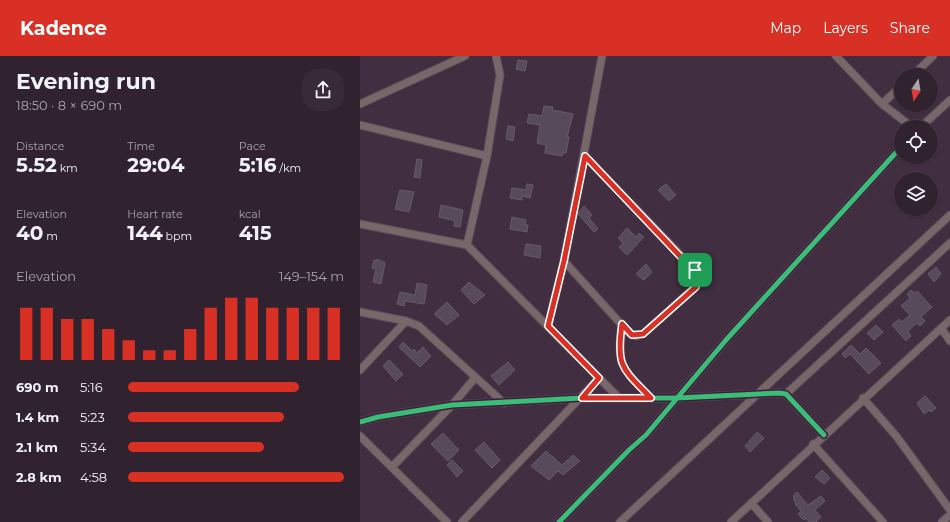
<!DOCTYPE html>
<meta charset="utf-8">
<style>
:root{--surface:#312230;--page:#392a38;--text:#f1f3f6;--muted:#a8a4ab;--line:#4c3f4c;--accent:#d93025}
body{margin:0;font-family:Montserrat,sans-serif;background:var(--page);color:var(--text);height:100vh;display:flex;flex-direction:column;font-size:15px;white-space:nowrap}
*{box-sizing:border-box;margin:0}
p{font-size:13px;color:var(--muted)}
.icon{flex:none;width:22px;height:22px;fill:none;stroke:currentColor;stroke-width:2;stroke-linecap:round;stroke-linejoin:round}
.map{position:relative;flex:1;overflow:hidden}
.side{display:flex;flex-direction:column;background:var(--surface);width:360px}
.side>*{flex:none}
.needle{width:26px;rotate:192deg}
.controls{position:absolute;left:534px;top:12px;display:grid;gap:8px}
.controls a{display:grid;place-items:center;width:44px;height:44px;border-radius:50%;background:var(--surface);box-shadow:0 1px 3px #0004,0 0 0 1px var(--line);font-size:20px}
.pin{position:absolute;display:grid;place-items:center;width:34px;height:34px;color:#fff;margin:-17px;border-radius:8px;box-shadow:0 2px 6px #0006}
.round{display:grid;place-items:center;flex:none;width:42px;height:42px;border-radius:16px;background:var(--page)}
.summary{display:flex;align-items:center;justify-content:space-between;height:68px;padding:0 16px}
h1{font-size:22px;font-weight:700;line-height:30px}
.stats{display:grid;grid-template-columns:repeat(3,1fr);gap:6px;height:68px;padding:4px 16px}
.stats div{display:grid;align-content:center}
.stats b{font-size:20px;font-weight:700}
.stats small{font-size:11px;font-weight:400}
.stats p{font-size:11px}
.chart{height:112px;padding:8px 16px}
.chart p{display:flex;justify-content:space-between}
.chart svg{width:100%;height:72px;margin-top:4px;stroke:var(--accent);stroke-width:6}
ul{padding:0 16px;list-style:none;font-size:13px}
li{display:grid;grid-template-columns:64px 48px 1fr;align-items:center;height:30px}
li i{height:10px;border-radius:5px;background:var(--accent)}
header{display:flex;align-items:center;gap:24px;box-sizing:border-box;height:56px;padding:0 20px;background:var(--accent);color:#fff}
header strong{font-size:19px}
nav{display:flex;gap:22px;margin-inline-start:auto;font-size:14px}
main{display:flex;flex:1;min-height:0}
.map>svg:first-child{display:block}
.building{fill:#574a5a;stroke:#675a6a}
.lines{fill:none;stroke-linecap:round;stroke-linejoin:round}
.minor-casing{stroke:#5d4c5b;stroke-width:9}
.minor{stroke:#786768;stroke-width:7}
.cycleway-casing{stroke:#3e1c3c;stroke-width:8}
.cycleway{stroke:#3abd76;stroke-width:5}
.route-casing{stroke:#fff;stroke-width:8}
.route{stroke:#d93025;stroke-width:5}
</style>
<header>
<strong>Kadence</strong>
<nav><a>Map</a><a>Layers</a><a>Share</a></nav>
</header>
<main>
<section class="side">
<div class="summary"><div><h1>Evening run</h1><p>18:50 · 8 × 690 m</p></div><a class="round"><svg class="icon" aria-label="share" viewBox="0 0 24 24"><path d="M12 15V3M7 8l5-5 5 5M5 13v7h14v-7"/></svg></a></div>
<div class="stats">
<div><p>Distance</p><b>5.52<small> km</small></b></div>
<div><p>Time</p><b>29:04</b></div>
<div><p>Pace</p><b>5:16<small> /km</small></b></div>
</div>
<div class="stats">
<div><p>Elevation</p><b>40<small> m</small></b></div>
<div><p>Heart rate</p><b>144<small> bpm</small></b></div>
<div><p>kcal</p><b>415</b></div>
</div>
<div class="chart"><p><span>Elevation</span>149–154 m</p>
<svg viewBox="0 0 160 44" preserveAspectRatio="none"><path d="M5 44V12M15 44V12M25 44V19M35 44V19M45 44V25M55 44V32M65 44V38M75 44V38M85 44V25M95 44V12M105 44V6M115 44V6M125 44V12M135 44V12M145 44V12M155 44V12"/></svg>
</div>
<ul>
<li><b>690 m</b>5:16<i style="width:79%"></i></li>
<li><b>1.4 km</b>5:23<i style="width:72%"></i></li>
<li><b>2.1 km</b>5:34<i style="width:63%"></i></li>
<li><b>2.8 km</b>4:58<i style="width:100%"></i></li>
</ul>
</section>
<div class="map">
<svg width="590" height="466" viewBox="0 0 590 466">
<rect width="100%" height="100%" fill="#412e40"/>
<!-- building -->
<path class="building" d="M158,4l9,1 -2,10 -9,-2z
M184,50l9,1 -1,3 21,4 -6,23h2l-3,16h-3l-1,3 -17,-3 1,-8 -9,-2 3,-18 -13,-2 2,-9 13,2z
M148,70l7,1 -2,14 -7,-2z
M57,103l5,1 -2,18 -6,-1z
M167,128l6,1 -3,13 -8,-2v4l-12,-2 2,-10 14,2z
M306,128l10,11 -7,6 -11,-11z
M40,134l14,2 -5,20 -14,-3z
M81,149l22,5 -3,17 -6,-1 1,-5 -16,-4z
M224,150l8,9 -3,3 9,11 -4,3 -16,-18z
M152,161l14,3 -1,5h3l-1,7 -17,-3z
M267,172l9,9 3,-4 5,4 -17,18 -8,-8 4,-4 -5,-5z
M166,188l15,2 -1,12 -16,-3z
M17,203l8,4 -4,21 -8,-2 3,-13 -4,-1 2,-8 3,1z
M286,208l6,8 -8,8 -8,-6z
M576,211l5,7 -7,8 -6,-8z
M109,226l16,13 -11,9 -13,-14z
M57,227l10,2 -3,19 -19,-3 -1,5 -7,-2 3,-12 15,3z
M551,234l4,3 2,-2 15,16 -11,10 4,4 -5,5 -3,-3 -9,8 3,5 -5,5 -14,-16 7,-6 3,3 8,-7 -9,-9 9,-8 -3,-4z
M87,246l12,13 -12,10 -13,-11z
M516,269l7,7 -9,8 -7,-7z
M43,286l9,9 2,-2 3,4 6,-6 8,9 -11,11 -21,-20z
M491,289l9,9 6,-6 15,15 -12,11 -19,-20 -5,4 -3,-4z
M29,304l14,14 -7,7 -13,-15z
M148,306l7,8 -16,15 -8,-9z
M565,340l11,12 -5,4 -2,-2 -5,4 -7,-11z
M397,376l7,6 -14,14 -5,-6z
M83,377l16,17 -11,11 -17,-17z
M124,386l16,18 -8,8 -17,-18z
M186,395l16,14 11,-10 7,6 -17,14 -5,-4 -9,9 -18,-14z
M92,404l11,11 -6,6 -10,-12z
M462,414l8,8 -6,6 -9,-7z
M437,436l11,13 13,-9 4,5 -10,9 6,7 -5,5h-7l-3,-4 -2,2 -6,-6 3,-3 -6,-7 1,-2 -3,-3 2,-1 -2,-2z"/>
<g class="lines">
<!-- minor casing -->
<g class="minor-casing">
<path id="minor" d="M476,0l46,48 30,23
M553,19l20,-19
M0,48l105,-48
M522,48l19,-18
M0,69l127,31
M561,71l29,-27
M0,168l107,21 152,153
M107,189l20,-89 13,-81 -4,-19
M204,205l65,72 7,3 7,-2 52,-47c3,-7 3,-11 0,-17l-110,-114
M0,256l46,9 13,5 85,77
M262,268c-6,43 0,44 29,74
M188,270l16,-65 38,-205
M581,272l9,13
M0,314l46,-49
M426,338l164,-151
M503,342l34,39 53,73
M0,366l18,-5 74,-12 130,-7h95l102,-5 7,1 38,41
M0,380l87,86
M453,388l70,78
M32,411l60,-62 23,-27
M391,447l17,19
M102,466l137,-144
M199,466l70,-72 17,-15 80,-95 175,-193
M260,466l330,-307
M371,466l219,-202
M582,466l8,-7"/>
</g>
<!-- minor -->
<use href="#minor" class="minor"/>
<!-- cycleway casing -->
<g class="cycleway-casing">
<path id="cycleway" d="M0,366l18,-5 74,-12 130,-7h95l102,-5 7,1 38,41
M199,466l70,-72 17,-15 80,-95 175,-193"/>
</g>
<!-- cycleway -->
<use href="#cycleway" class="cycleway"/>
</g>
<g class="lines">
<!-- route casing -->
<g class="route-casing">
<path id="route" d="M225,100l112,118 -1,13 -53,47 -11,1 -10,-11c-6,43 0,44 29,74h-69l17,-20 -51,-52 16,-65z"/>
</g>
<!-- route -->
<use href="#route" class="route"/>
</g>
</svg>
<div class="controls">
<a><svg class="needle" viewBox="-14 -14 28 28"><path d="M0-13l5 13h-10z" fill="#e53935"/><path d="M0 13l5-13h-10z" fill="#a8a4ab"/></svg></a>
<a><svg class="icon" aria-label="locate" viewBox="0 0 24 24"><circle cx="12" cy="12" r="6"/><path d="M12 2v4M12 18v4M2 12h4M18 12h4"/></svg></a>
<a><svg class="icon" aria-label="layers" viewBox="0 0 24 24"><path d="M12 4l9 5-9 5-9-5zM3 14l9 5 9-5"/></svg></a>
</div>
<div class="pin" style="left:335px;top:214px;background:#1e9e55"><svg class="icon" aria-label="arrive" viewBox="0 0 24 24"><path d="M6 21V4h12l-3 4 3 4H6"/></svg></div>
</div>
</main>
